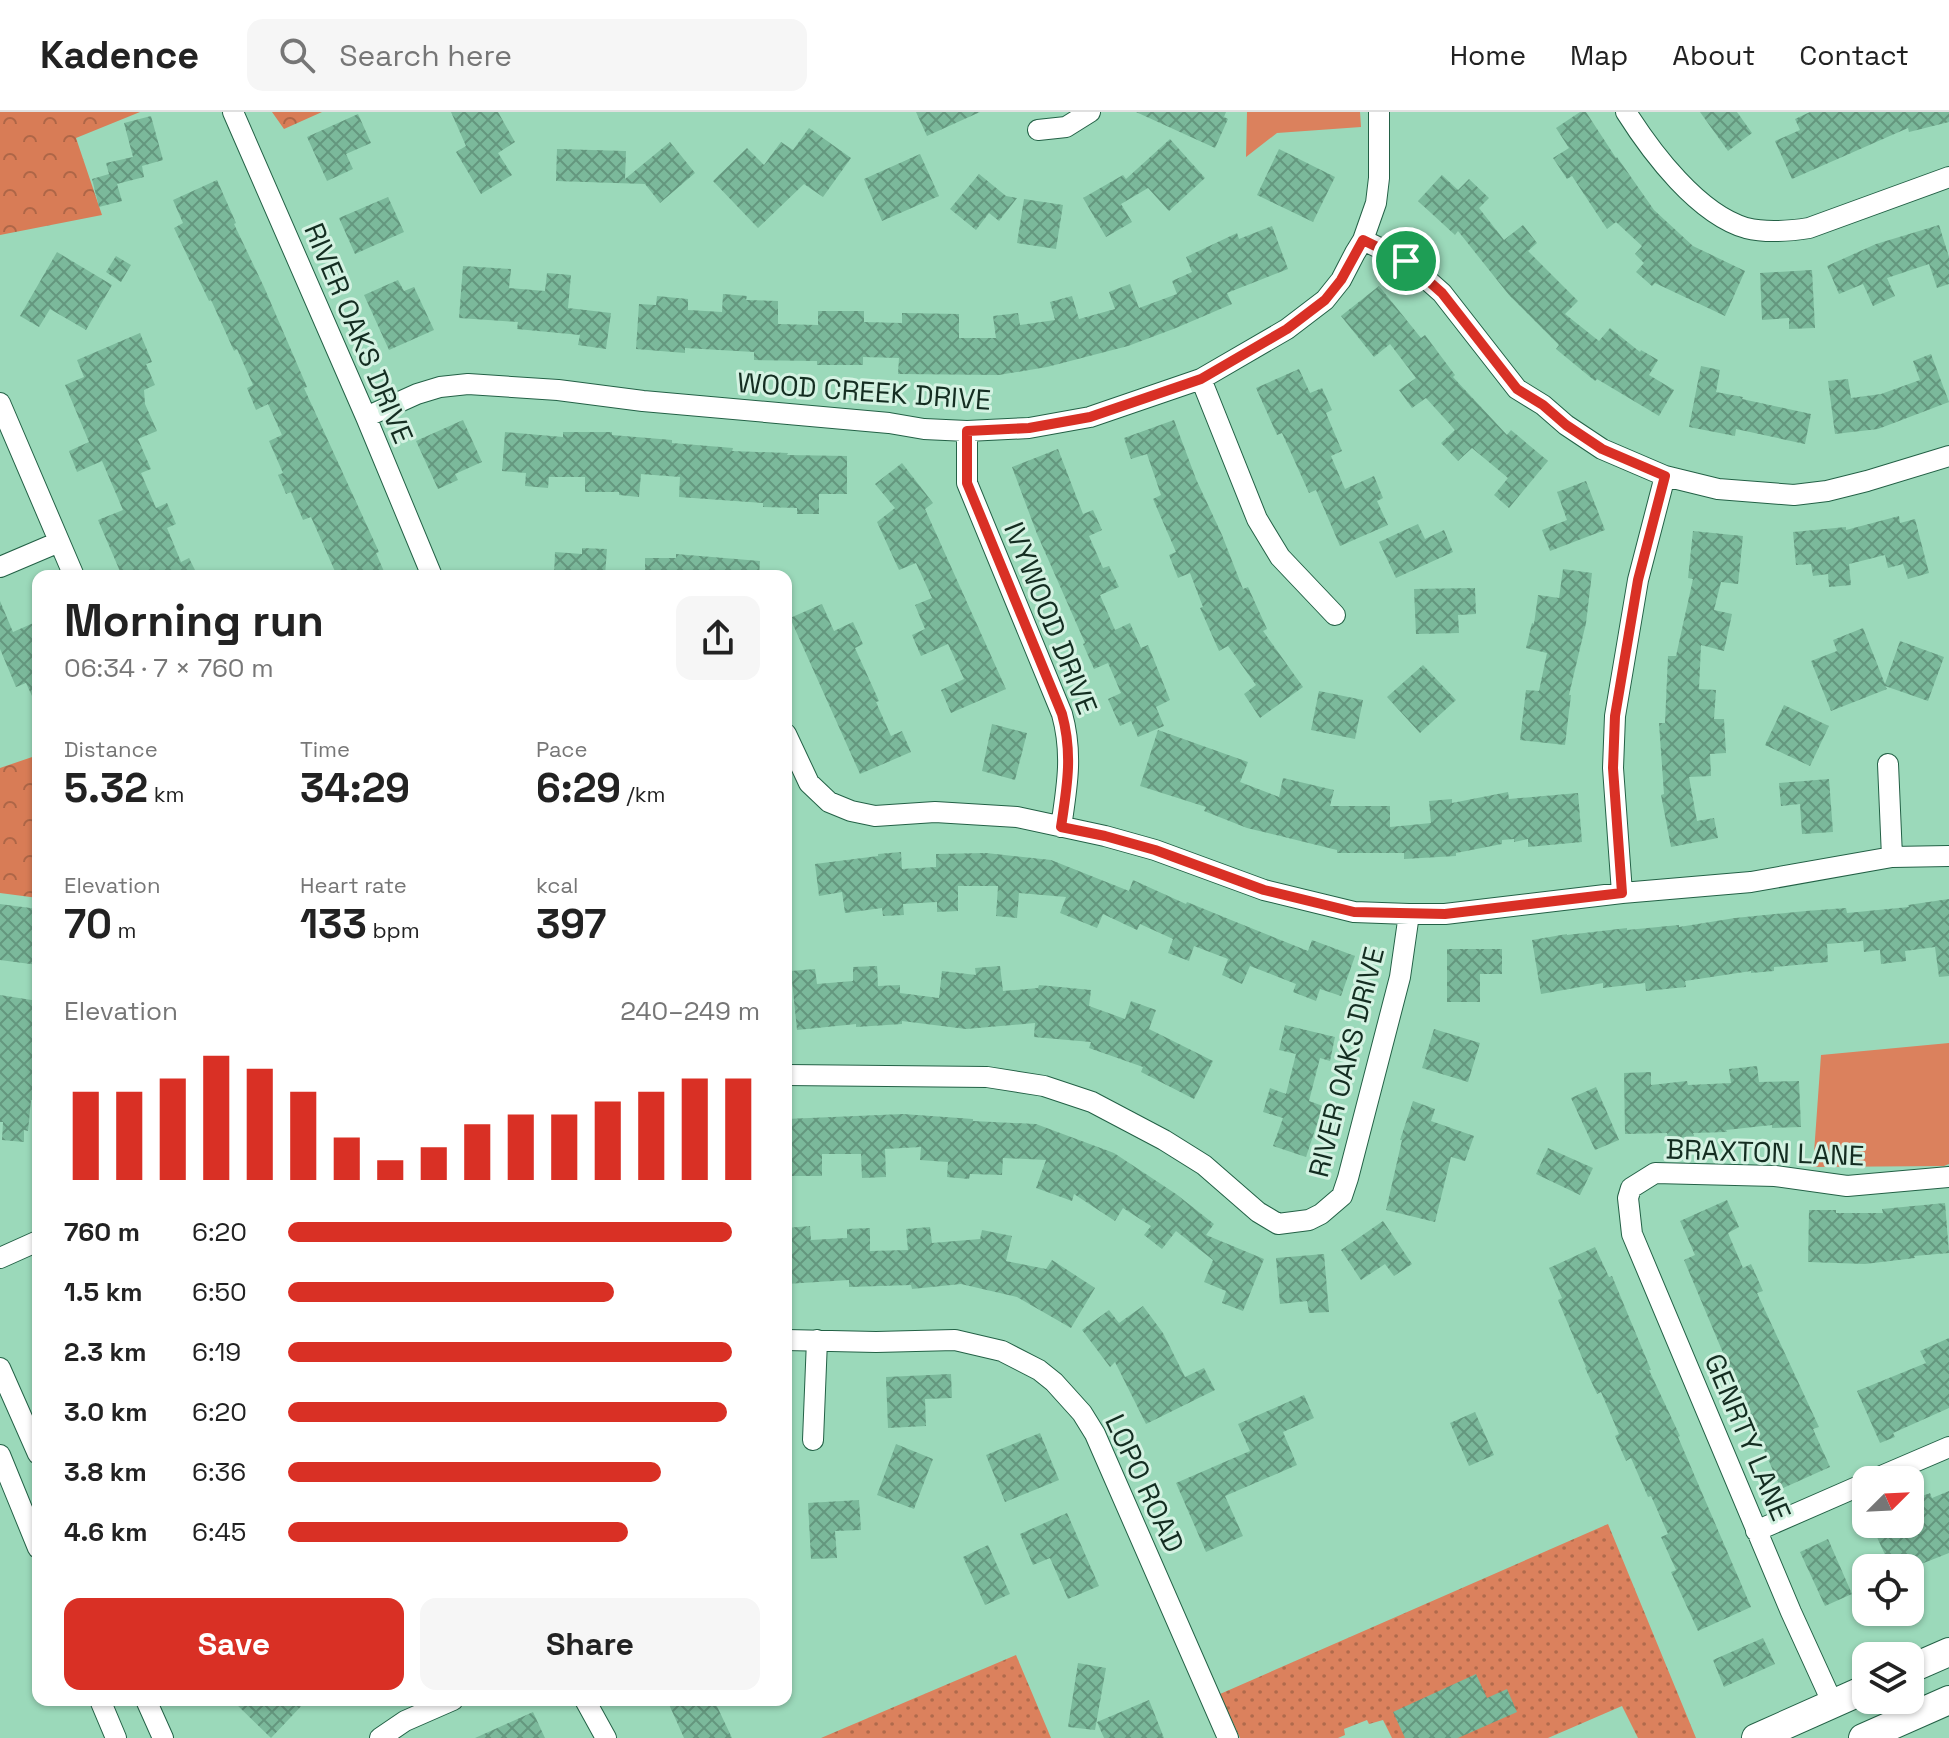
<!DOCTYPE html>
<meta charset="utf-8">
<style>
:root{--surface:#fff;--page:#f6f6f6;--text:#222;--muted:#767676;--line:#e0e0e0;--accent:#d93025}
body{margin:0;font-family:"Space Grotesk",sans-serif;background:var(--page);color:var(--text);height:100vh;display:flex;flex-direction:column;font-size:30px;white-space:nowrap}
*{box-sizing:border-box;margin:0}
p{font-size:26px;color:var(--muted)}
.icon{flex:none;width:44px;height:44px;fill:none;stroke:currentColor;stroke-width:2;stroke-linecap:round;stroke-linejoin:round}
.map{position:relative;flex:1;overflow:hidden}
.panel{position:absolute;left:32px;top:458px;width:760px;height:1136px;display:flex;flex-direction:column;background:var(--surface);border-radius:16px;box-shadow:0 2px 6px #0004}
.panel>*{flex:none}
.needle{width:52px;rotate:66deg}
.tools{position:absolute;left:1852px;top:1354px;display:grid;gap:16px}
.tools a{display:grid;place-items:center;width:72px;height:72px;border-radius:16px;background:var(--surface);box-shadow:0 2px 6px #0004;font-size:40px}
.pin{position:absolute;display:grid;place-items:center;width:68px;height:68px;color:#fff;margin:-34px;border:4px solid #fff;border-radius:50%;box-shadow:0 2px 8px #0007}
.round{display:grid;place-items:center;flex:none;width:84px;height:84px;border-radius:16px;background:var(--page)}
.headline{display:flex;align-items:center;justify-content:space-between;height:136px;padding:0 32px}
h1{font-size:44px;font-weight:600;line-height:60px}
.figures{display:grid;grid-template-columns:repeat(3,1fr);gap:12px;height:136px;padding:8px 32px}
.figures div{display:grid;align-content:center}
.figures b{font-size:40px;font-weight:600}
.figures small{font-size:22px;font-weight:400}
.figures p{font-size:22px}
.chart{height:224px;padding:16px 32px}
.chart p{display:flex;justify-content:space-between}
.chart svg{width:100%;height:144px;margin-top:8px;stroke:var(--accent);stroke-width:6}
.button{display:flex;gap:16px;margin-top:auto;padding:16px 32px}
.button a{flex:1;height:92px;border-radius:16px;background:var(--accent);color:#fff;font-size:32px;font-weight:600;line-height:92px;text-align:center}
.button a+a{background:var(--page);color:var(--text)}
ul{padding:0 32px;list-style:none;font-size:26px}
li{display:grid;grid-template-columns:128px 96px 1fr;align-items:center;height:60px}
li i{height:20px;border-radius:10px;background:var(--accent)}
header{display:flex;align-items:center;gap:48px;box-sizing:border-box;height:112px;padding:0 40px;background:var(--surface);border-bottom:2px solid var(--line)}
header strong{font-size:38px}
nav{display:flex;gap:44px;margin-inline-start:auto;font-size:28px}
.search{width:560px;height:72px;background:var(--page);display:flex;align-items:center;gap:20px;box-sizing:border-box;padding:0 28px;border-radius:16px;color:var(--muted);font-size:30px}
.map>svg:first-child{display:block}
.grass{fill:url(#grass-dots)}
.forest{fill:url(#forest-crowns)}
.park{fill:#db815d}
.building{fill:url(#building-cross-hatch)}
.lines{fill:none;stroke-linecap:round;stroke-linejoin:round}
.minor-casing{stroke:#236146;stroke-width:22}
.secondary-casing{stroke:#236146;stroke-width:30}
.minor{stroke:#fff;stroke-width:20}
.secondary{stroke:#fff;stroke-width:28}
.route-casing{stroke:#fff;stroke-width:16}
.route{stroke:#d93025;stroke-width:10}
.labels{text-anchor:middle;stroke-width:6;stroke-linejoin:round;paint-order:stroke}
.street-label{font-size:28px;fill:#142d21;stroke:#d4f2e2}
</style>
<header>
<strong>Kadence</strong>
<div class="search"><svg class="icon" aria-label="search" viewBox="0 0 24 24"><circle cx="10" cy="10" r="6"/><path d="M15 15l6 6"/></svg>Search here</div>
<nav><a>Home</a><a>Map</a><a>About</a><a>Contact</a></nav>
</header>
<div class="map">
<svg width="1949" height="1626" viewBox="0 0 1949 1626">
<defs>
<pattern id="grass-dots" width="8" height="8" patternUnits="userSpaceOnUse" patternTransform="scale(2)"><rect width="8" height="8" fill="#db815d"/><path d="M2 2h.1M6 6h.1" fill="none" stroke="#b06a4c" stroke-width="1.8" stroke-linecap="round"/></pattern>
<pattern id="forest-crowns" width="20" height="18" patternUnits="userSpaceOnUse" patternTransform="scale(2)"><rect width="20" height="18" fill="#d87c56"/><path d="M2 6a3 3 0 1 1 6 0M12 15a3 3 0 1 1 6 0" fill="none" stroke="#ae6647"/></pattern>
<pattern id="building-cross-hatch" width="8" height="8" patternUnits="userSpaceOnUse" patternTransform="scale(2)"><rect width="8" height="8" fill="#7bb99b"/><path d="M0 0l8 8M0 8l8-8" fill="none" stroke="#64977e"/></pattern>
</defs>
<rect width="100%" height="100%" fill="#9bd9ba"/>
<!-- grass -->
<path class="grass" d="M1608,1412l88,214h-58l-16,-32 -74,32h-156l-9,-18 -14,4 -2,-4 -23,9 1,6 -7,3h-98l-20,-44z
M1016,1543l35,83h-230z"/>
<!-- forest -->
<path class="forest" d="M0,0h140l-64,26 26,77 -102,20z
M272,0h50l-38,17z
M38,643v143l-38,-5v-125z"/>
<!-- park -->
<path class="park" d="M1247,0h113l1,15 -84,6 -31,24z
M1949,931v121l-5,2 -131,1 8,-112z"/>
<!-- building -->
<path class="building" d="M451,0h47l17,30 -17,11 14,22 -31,19 -25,-42 10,-6z
M916,0h64l-53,24z
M1136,0h90l-2,5 4,2 -13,29z
M1580,0h6l30,46 1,-1 37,53 39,36 52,25 -20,45 -70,-33 -3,3 -16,-14 8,-9 -9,-9 7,-8 -26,-24 -9,7 -35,-53 -5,3 -14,-21 16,-10 -13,-20z
M1700,0h37l15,21 -24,18z
M1810,0h139v10l-40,10 -1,-4 -116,51 -17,-38 25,-11 -5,-11z
M358,2l13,29 -25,11 7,15 -26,12 -20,-44z
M151,4l12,44 -21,6 2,11 -27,7 5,17 -23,6 -7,-28 17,-5 -3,-11 27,-6 -9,-34z
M809,16l42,30 -28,39 -19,-13 -46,44 -45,-47 34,-33 17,17 17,-23 12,8z
M1170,27l35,39 -36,33 -21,-23 -27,16 11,18 -26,15 -23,-39 40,-23 3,4z
M670,30l25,31 -35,30 -15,-19 -89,-3 1,-32 69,2 -1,28z
M1279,37l56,28 -22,45 -56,-27z
M920,42l19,42 -57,25 -18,-42z
M979,62l27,22 11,2 -18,23 -10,-8 -13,17 -26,-21z
M1442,63l16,15 11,-11 20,19 -10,10 25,32 19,-15 14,18 -9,8 50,50 -13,13 34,27 11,-13 30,24 1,-2 17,10 -9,15 25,15 -15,26 -62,-37 -2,2 -39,-32 3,-4 -50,-50 -51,-64 -3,4 -37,-34z
M217,68l19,43 -2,1 30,63 43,100 -3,1 75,164 -3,1 10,23h-49l-26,-59 -8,3 -12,-28 -5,2 -8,-19 5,-2 -14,-32 13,-6 -14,-31 -12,6 -9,-22 6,-3 -16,-36 -3,2 -23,-51 -2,1 -35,-73 9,-5 -10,-23z
M388,85l16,35 -49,22 -16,-36z
M1024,87l39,6 -7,44 -39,-6z
M1939,113l10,32v27l-12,4 -8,-24 -42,14 8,18 -22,10 -10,-22 -24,10 -12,-28 49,-22z
M1272,114l16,43 -61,24 5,11 -56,24 -48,18 -81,21 -48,8 -101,-1 1,-16 -36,-1v8h-46v-4l-63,-1v-8l-69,-4v5l-49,-4 3,-45 17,1 1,-9 31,3v11l34,2 1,-18 24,2 -1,4 32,1v23l40,1v-14h46v11l38,1v-10l57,1v24h37l-3,-22 25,-3 2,12 35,-5 -5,-18 22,-6 7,23 36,-10 -6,-17 21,-8 9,24 38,-14 -5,-13 20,-9 -6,-15 51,-24 2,6z
M57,140l55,33 -26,45 -36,-21 -11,18 -19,-11z
M116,144l15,9 -10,17 -15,-10z
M463,154l48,3 -2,19 36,3 2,-18 24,2 -3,33 43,5 -5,36 -28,-4 2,-10 -63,-6 1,-7 -59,-4z
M1812,158l3,58 -26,1v-11l-27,2 -2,-47z
M398,168l6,11 10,-4 20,43 -45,20 -25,-55z
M1379,174l42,52 4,-3 30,40 -2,2 54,58 4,-5 37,31 -39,47 -15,-13 14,-17 -36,-30 -14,13 -17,-18 14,-13 -29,-32 -14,10 -13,-18 17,-12 -26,-34 -16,13 -33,-41z
M140,221l12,29 -6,2 9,21 -11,5 1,14 12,27 -19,8 13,30 -10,4 15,35 11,-5 9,21 -9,4 14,34 8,-4 9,18h-76l-24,-56 25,-10 -21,-49 -25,11 -8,-21 20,-9 -24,-57 19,-8 -7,-17z
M1931,242l18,48 -71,27 -43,5 -7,-53 20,-2 3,19 30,-4 39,-14 -7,-19z
M1701,254l19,4 -4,22 27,5 -1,2 69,15 -6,30 -69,-15 -1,7 -46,-9z
M1299,257l11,24 12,-5 10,22 -6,3 16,38 -11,5 14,33 29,-13 9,22 -6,3 11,24 -48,21 -24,-56 -7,3 -27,-60 -5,2 -21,-47z
M463,308l19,42 -27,12 3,6 -20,9 -22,-48z
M1174,308l22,59 26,56 21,54 5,-2 19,42 -4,2 40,56 -43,31 -16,-24 12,-9 -28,-39 -9,5 -19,-43 3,-1 -13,-34 -12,5 -9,-23 7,-3 -23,-53 8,-4 -14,-41 -16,5 -7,-21z
M505,320l58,5v-5h49v3l60,5v3l61,5 -1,3 56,2 -1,2 60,1v38h-28v20h-22v-6l-34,-1v-4l-84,-6 1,-20 -39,-3 -2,23 -20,-2v-3h-34v-15h-36l-1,11 -23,-2 1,-13 -24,-2z
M1058,337l25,65 10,-4 9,20 -13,6 14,32 6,-2 10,21 -19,8 15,35 15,-7 11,25 7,-3 22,55 -14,7 8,19 -26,11 -7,-16 -11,5 -12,-27 13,-6 -13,-30 -14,6 -11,-25 2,-1 -48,-109 -25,-67z
M902,351l31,40 -8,6 81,180 -55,24 -10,-23 23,-11 -16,-35 -27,12 -9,-21 13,-6 -10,-24 17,-7 -16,-35 -17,7 -22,-48 18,-14 -20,-24z
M1586,369l19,49 -55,21 -8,-21 25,-10 -10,-28z
M1899,404l1,7 15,-4 14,54 -21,6 -5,-15 -15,4 -3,-13 -36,9 2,21 -22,2 -1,-13 -15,2 -2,-12 -15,1 -3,-33 53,-5v3z
M1418,412l7,15 19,-9 9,22 -57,26 -17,-36z
M1693,419l50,5 -5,48 -17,-2 -7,28 18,4 -8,37 -23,-6 -2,44 17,1 -2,29h10l2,34 -16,1 1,22 -22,1 8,44 17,-3 4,20 -47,9 -10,-52 3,-1 -5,-71h6l3,-67h8l17,-77 -5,-1z
M582,436l25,1 -2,27h-51l1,-24 27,2z
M676,442l84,7 -1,15h-114v-18h31z
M1563,457l29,4 -6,50 -17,72h2l-6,50 -45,-5 6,-50 13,1 8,-38 -21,-5 6,-25 2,1 4,-29 21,3z
M1475,476l1,26 -18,1 1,18 -43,1 -2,-45z
M0,489l13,31 25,-11v88l-12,-26 -10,4 -16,-38z
M822,492l12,27 19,-9 10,22 -8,4 24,53 -3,1 15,34 11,-5 9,21 -51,22 -70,-156z
M1863,516l22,56 15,-43 44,16 -16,44 -43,-15 2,3 -56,22 -20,-50 26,-10 -4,-11z
M1423,553l33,35 -36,33 -33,-36z
M1319,579l44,9 -8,39 -44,-9z
M1784,593l45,21 -19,40 -45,-21z
M992,612l35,9 -12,47 -33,-9z
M1158,618l90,32 -8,20 39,15 4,-19 51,12 -4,16h60v21l41,-4 -2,-22 23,-2v4l56,-11 1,7 69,-6 4,49 -54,5v-8l-14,3v-3l-12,1v4l-46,9v3l-52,3v-6h-67v-3l-90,-22 -43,-17 2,-4 -66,-21z
M1829,667l4,53 -31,2 -2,-30 -19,2 -2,-23z
M901,740l1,17 34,-2v-13l50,-1 65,7 78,31 4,-11 53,24 1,-2 44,18 77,31 4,-11 43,16 -14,40 -21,-7 -4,12 -23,-9 3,-8 -46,-18 -8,18 -20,-9 6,-16 -34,-13 -5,15 -21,-8 5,-14 -33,-15 -3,6 -34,-16 -6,14 -37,-15 6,-16 -47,-4 -2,25 -21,-2 2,-30h-40v25l-21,1v-10l-34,2 1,11 -21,1 -1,-8 -37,5 -3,-21 -23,4 -4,-32 63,-8v-2z
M1949,787v77l-10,1 -4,-30 -30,4 1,10 -25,3 -1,-14 -16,2 -1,-11 -36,3 1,18 -54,5v4l-23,2v-2l-66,10 1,6 -40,4 -1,-8 -42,5v-5l-62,11 -9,-54 35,-6v1l60,-7v2l52,-5v2l56,-9 71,-7 40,-3 1,5 62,-6 -1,-2z
M0,792l38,5v56l-38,-5z
M1447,837h55v25h-22v28h-33z
M877,854l1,20 22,-1v8l39,5 3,-27 34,4 -1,-7 25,-2 3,25 35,-3 1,-3 52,5 -2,16 36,13 6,-18 25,9 -7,19 64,32 -19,38 -53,-27 2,-5 -54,-19 2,-6 -57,-5 1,-14 -69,6 -64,-8v3l-46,3v-3l-59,6 -6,-59 24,-2 2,15 36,-3v-14z
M0,883l38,6v100l-7,-1 -3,31 -4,-1v12l-22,-2 1,-18h-3z
M1285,913l50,12 -5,24 -10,-3 -11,43 14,5 -17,51 -33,-11 10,-28 -20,-6 7,-24 16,6 10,-40 -17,-4z
M1434,917l46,14 -12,39 -46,-14z
M1757,954l2,16 40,-1 2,46 -29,1v-3l-46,5 1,2 -34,1 1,3 -26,3 -1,-6 -42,1 -1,-61 27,-1v13l36,-4 1,4 43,-2 -2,-14z
M1596,975l23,53 -24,10 -24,-52z
M1413,989l22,8 -4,12 43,15 -9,25 -14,-4 -16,65 -49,-12 16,-70h-2z
M903,1002l70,5v2l63,3 78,29 62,41 38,30 -8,11 58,24 -21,52 -21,-8 4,-12 -22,-9 9,-22 -37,-29 -14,18 -18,-14 7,-9 -28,-18 -8,13 -41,-27 -2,7 -36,-13 10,-28 -43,-2 -1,17 -32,-1 -1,5 -22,-2 1,-15 -28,-2 1,-13 -36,2 1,28 -24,1 -1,-24h-39v22h-36v-57z
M1548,1036l45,20 -13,27 -44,-21z
M1727,1088l12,27 -11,6 15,35 8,-4 12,27 -6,2 62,134 -6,2 17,38 -49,22 -28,-65 2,-1 -29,-63 -42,-100 11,-5 -15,-34z
M1945,1091l4,50 -35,3 1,2 -50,6 -57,-2 1,-52h27v3h47l-1,-4z
M1383,1109l29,43 -18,12 -9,-12 -24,16 -20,-30z
M810,1114l1,14 36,-2v-9l23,-1v23l38,-1 -2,-21 24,-2 2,16 48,-4 2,-9 30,6 -6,25 40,8 6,-9 43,28 -24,40 -54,-31 -56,-13 -49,5 -1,-4 -62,2v-7l-63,4v-56z
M1595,1135l14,30 3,-1 39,94h-2l31,66 -2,1 73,170 -53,24 -27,-59 5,-2 -15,-33 7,-3 -17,-38 -3,1 -17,-39 -5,3 -11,-25 4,-2 -18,-42 -4,2 -12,-26 1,-1 -28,-67 4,-2 -13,-30z
M1324,1142l5,58 -20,1 -2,-12 -27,3 -4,-46z
M1143,1194l20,27 22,44 19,-9 11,22 -69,34 -31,-62 -5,5 -28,-37 27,-20 10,13z
M1949,1226v70l-56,25 2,4 -15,6 -23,-52 69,-28 -6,-12z
M951,1262l1,24 -27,1 1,27 -38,2 -2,-51z
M1304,1283l10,23 -31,14 14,33 -72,31 18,40 -37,16 -30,-69 74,-32 -12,-27z
M1475,1300l19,43 -25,11 -19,-43z
M1040,1321l19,47 -54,22 -19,-47z
M896,1332l37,15 -19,50 -37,-14z
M1949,1379v62l-38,15h-20l-20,-44h39v-23l20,-8 2,5z
M859,1388l2,30 -26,1 2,27 -26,1 -3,-56z
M1067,1401l32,73 -31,13 -18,-41 -17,7 -13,-31z
M1828,1427l24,55 -27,12 -25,-54z
M988,1433l22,49 -25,11 -22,-48z
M1763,1526l12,26 -51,23 -11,-27z
M1078,1551l28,5 -11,62 -27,-3z
M1476,1562l11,24 20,-9 10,23 -59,26h-53l-12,-26z
M232,1588h75l-36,38z
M667,1588h47l18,38h-48z
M1149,1588l15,38h-60l-7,-16z
M533,1600l12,26h-70z"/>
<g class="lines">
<!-- minor casing -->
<g class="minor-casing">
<path id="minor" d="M233,0l133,305 66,159
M1626,0c26,41 72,102 120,116 20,5 44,3 63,0l140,-51
M1038,18l28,-3 24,-15
M1363,128l43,21 36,32 75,96 26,16 23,20 36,24 63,27 53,13 76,6 33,-4 40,-10 82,-25
M1201,267l56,140 23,38 55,58
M0,291l74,173
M366,305l51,-23 23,-7 28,-3 90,6 85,11 246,22 35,6 43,2 62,-3 61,-11 111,-38 86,-50 38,-29 16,-20 14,-27 8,-13 13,-37 3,-25v-66
M967,319v52l95,231c11,40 5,73 -1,113
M0,455l59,-25
M786,622l23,49 20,19 22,9 24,5 60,-4 82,5 88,19 50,14 109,40 90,22 55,2h36l177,-21 129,-11 141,-25 57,-1
M1888,652l4,93
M1622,781l-9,-125 2,-52 23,-136 27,-104
M786,963l201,2 57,9 48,16 72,38 40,25 54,47 20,12 31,-4 12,-6 21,-18 6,-18 52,-201 9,-63
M0,1146l38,-17
M786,1228l90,2 79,-2 47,11 37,19 15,12 28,31 13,21 133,304
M0,1256l38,86
M813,1328l4,-100
M0,1343l38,93
M1872,1368l77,-33
M1756,1419l110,-48
M100,1588l16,38
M146,1588l17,38
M585,1588l21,38
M1833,1592l-42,-92 -159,-378 -4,-36 3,-10 24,-15 120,3 72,10 102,-9
M380,1626l25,-17 48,-21"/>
</g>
<!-- secondary casing -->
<g class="secondary-casing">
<path id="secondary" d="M1910,1557l39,-17
M1756,1626l110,-49
M1863,1626l86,-38"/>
</g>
<!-- minor -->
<use href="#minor" class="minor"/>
<!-- secondary -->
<use href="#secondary" class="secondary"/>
</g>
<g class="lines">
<!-- route casing -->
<g class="route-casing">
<path id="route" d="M1363,128l43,21 36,32 75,96 26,16 23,20 36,24 63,27 -27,104 -23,136 -2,52 9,125 -177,21 -91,-2 -90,-22 -109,-40 -50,-14 -44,-9c6,-40 12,-73 1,-113l-95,-231v-52l62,-3 61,-11 111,-38 86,-50 38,-29 16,-20z"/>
</g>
<!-- route -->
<use href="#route" class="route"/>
</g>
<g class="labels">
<!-- street labels -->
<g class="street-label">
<text transform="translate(359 221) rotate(67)" y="10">RIVER OAKS DRIVE</text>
<text transform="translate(864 279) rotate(4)" y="10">WOOD CREEK DRIVE</text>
<text transform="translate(1051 506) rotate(68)" y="10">IVYWOOD DRIVE</text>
<text transform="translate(1346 950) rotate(-76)" y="10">RIVER OAKS DRIVE</text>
<text transform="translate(1765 1040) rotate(2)" y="10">BRAXTON LANE</text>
<text transform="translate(1748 1325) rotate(67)" y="10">GENRTY LANE</text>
<text transform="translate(1145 1371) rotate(65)" y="10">LOPO ROAD</text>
</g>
</g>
</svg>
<div class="tools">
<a><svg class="needle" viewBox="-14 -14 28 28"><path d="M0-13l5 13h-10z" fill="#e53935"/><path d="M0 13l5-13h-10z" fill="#767676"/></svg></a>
<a><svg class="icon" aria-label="locate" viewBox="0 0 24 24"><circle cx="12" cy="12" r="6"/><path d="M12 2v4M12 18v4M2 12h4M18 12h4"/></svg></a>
<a><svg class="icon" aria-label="layers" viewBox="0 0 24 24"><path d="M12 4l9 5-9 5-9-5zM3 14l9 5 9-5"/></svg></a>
</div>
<div class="pin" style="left:1406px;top:149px;background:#1e9e55"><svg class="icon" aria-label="arrive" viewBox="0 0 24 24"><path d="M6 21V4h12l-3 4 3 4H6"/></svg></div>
<section class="panel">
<div class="headline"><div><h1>Morning run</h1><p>06:34 · 7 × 760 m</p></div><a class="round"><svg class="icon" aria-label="share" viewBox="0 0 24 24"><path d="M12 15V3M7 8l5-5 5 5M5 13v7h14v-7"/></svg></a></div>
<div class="figures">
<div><p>Distance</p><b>5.32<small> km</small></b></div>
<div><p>Time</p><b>34:29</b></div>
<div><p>Pace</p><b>6:29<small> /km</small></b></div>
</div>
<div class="figures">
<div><p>Elevation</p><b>70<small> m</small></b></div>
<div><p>Heart rate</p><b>133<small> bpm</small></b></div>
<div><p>kcal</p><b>397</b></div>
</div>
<div class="chart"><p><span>Elevation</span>240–249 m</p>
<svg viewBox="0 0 160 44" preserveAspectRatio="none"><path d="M5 44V17M15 44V17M25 44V13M35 44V6M45 44V10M55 44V17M65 44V31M75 44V38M85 44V34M95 44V27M105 44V24M115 44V24M125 44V20M135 44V17M145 44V13M155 44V13"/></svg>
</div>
<ul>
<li><b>760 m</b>6:20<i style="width:94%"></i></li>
<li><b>1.5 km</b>6:50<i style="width:69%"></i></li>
<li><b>2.3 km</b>6:19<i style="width:94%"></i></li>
<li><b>3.0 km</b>6:20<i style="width:93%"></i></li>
<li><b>3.8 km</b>6:36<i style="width:79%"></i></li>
<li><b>4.6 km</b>6:45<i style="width:72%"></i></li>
</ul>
<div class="button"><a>Save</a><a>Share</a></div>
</section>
</div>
